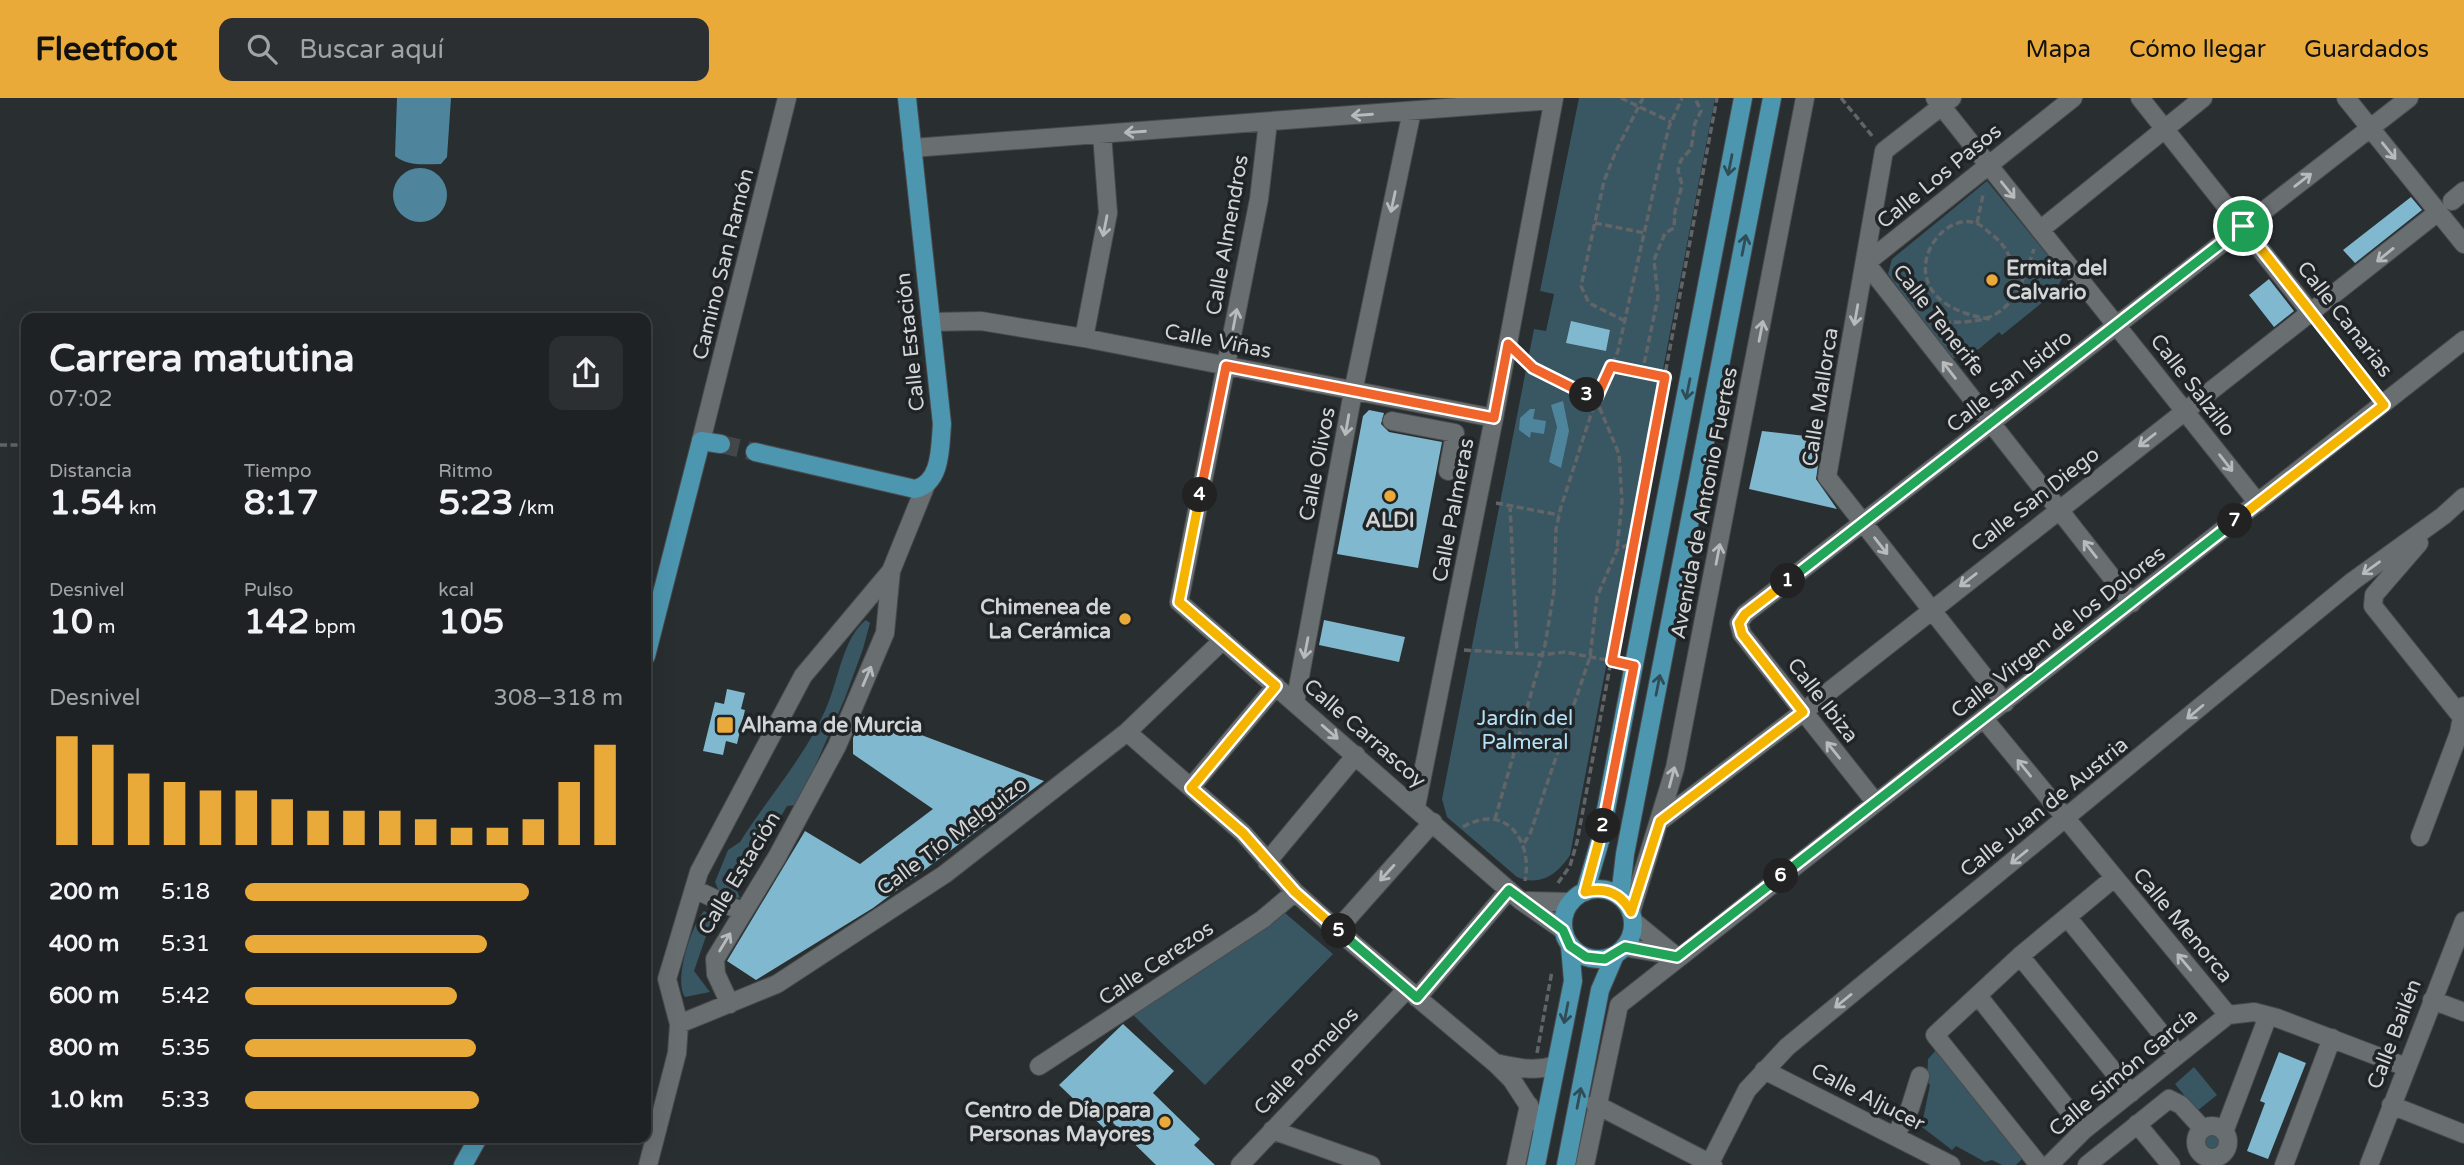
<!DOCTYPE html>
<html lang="es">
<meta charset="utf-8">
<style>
:root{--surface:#1f2224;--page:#2c2f31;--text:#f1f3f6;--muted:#a1a4a6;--line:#3c3f41;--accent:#eaaa39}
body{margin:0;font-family:"Varela Round",sans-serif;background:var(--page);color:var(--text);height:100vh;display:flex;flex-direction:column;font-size:26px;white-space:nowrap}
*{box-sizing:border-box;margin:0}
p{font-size:23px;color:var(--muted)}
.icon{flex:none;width:38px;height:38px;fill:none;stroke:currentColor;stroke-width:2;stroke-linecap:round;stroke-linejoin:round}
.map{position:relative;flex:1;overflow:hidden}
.side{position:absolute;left:21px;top:215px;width:630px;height:830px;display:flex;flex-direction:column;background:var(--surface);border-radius:14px;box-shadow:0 7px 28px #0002,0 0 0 2px var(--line)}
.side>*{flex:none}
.pin{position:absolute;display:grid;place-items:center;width:60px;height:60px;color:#fff;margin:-30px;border:4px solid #fff;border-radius:50%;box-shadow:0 2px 7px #0007}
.km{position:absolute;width:35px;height:35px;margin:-18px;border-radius:50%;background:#222;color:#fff;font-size:19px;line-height:35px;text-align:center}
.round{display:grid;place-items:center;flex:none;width:74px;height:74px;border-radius:14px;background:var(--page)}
.summary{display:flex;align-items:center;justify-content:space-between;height:119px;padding:0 28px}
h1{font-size:38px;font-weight:700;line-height:52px}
.figures{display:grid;grid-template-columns:repeat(3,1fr);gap:10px;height:119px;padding:7px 28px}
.figures div{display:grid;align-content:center}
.figures b{font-size:35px;font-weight:700}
.figures small{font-size:19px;font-weight:400}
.figures p{font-size:19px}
.chart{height:196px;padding:14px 28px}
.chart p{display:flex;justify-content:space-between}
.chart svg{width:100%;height:126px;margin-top:7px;stroke:var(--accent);stroke-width:6}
ul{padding:0 28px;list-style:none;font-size:23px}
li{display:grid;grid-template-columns:112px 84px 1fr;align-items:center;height:52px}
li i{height:18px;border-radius:9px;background:var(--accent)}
header{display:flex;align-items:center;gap:42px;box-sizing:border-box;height:98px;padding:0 35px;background:var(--accent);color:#111}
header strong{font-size:33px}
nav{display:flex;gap:38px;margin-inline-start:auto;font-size:24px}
.search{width:490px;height:63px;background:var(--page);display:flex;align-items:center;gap:18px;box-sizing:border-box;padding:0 24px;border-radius:14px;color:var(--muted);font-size:26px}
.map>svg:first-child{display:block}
.green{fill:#395663}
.water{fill:#4f859c}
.building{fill:#80b8d0}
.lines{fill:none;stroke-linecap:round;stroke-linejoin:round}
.major-tunnel{stroke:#424749;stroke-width:18;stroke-dasharray:18 9;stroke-linecap:butt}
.minor-casing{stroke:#484b4d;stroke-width:20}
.major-casing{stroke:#484b4d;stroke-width:20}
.path{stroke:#616567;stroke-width:3.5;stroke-dasharray:7 3.5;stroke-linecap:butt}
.minor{stroke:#696e70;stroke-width:18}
.major{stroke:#4d96b0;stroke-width:18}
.oneway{stroke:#b8bbbc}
.oneway2{stroke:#304c56}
.split-1-casing{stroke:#fff;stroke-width:14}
.split-2-casing{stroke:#fff;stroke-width:14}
.split-3-casing{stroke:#fff;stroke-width:14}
.split-4-casing{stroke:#fff;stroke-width:14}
.split-5-casing{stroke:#fff;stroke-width:14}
.split-6-casing{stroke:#fff;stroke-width:14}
.split-7-casing{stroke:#fff;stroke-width:14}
.split-8-casing{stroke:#fff;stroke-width:14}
.split-1{stroke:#22a559;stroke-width:9}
.split-2{stroke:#f5b400;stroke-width:9}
.split-3{stroke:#f0652b;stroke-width:9}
.split-4{stroke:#f0652b;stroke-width:9}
.split-5{stroke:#f5b400;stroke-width:9}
.split-6{stroke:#22a559;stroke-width:9}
.split-7{stroke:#22a559;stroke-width:9}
.split-8{stroke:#f5b400;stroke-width:9}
.poi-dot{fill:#eaaa39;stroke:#202426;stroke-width:2.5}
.labels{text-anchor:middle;stroke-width:7;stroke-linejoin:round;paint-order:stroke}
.street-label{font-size:21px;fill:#d2d5d6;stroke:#202426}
.poi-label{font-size:21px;font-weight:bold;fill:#d2d5d6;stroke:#202426;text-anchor:start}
.park-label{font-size:21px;fill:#b2e2f8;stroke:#202426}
</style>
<header>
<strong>Fleetfoot</strong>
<div class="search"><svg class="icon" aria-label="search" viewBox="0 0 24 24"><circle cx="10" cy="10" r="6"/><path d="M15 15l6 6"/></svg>Buscar aquí</div>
<nav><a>Mapa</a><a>Cómo llegar</a><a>Guardados</a></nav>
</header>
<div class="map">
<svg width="2464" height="1067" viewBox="0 0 2464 1067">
<rect width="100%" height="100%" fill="#292e30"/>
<!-- green -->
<path class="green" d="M1579,0h136l-145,757c-12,19 -30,32 -53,22l-70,-60 -5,-18 92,-470 12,2 8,-37 -14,-3z
M1987,83l77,94 -10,18 -52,42 -3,-3 -20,17 -28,10 -63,-85 4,-15z
M866,522l4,3 -7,26 -18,49 -47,107 -11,1 -50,85 3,7 -19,-2 -6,-14 13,-32 12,-8c29,-46 66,-86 87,-136 12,-28 16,-68 39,-86z
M704,813l9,5 -19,55 16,21 -25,5c-12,-16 7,-73 19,-86z
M1285,815l48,41 -128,131 -74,-72z
M1937,951l86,109 -7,7h-14l-10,-5 -7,2 -29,-16 -4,4 -34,-26 5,-5 7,-34 -3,-4 1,-22z
M2194,969l23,28 -20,16 -22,-27z
M2199 1044a13 13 0 1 1 26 0a13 13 0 1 1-26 0Z"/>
<!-- water -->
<path class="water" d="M397,0h54l-4,59 -6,7c-17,0 -32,3 -46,-8z
M393 97a27 27 0 1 1 54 0a27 27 0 1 1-54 0Z
M1563,303l6,30 -8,37 -12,-6 8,-35 -6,-22z
M1530,311h5l-2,10 13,2 -2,13 -13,-2 -1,6 -11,-8 1,-12z"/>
<!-- building -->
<path class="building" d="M2411,99l11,13 -67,53 -12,-13z
M2269,181l25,32 -20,16 -25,-32z
M1571,223l39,9 -4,21 -40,-8z
M1369,312l15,3 -3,11 8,8 53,10 -24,126 -81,-14 26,-138z
M1762,333l60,7 -6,41 21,30 -88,-20z
M1324,522l81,17 -6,25 -80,-17z
M727,591l18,4 -4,16 4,1 -8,34 -11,-3 -3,14 -20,-4 12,-49 9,2z
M868,617l176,66 -171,127 -117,72 -29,-19 78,-130 55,33 73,-55 -80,-55v-16l8,-20z
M1123,926l51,47 -21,22 47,46 -6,6 21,20h-59l-45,-44 -7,7 -45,-43z
M2279,954l27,11 -38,96 -21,-8 18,-48 -5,-2z"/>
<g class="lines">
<!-- major-tunnel -->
<path class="major-tunnel" d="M721,346l34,8"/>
<!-- minor casing -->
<g class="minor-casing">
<path id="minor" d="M1935,0l323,405
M1952,0l-68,53 -57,326 178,226
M2073,0l-207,165 266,340
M2140,0l171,215
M2346,0l118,146
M1268,24l-9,77 -80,403 341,298 43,30
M912,50l640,-48
M2452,103l12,-10
M2040,132l163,-132
M931,224l50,-1 103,17 410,80
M1084,240l24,-125 -6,-79
M1392,323l63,12 -7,38
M701,343l86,-343
M2419,445l-45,52 -1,11 87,109
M1295,605l58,-311 59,-281
M1984,621l244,296
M1127,634l116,101 52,59 42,38 158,133 17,17 31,48
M1191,689l85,-101
M1876,705l-134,-169 -3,-11 6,-9 664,-516
M1416,709l78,-389 60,-320
M1660,723l143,-109 635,-500
M2420,739l39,-104 5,-27
M1267,764l89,-107
M694,791l49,23
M1527,803l44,1
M1631,814l44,-144 130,-670
M2067,819l111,137
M1633,823l44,36
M1337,832l96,-108
M1624,849l46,8
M2020,858l111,137
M1979,899l105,133
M1417,900l92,-108
M2432,902l32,12
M730,906l-14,-30 -1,-15 62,-102 60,-111 48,-113 6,-62
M2228,917l26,-3 23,6 129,49
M679,926l98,-40 168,-110 182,-142 96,-92
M1495,965c23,5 39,9 61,2
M1039,968l224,-147 32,-27
M1764,972l187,95
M1595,1006l118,61
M2391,1007l73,29
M2137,1026l34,41
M2196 1044a16 16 0 1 1 32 0a16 16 0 1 1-32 0Z
M1272,1032l99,35
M2224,1034l44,-116
M1895,1038l15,-28 10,-32
M1710,1065l37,-73 40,-43 566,-466 90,-65 21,-19
M648,1067l29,-112 2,-29 -12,-45 32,-107 104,-196 88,-105 34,-84
M1240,1067l167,-176
M1516,1067l13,-60
M1585,1067l34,-160 845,-665
M2039,1067l-104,-130 85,-79 94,-78
M2049,1067l35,-35 144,-115
M2087,1067l82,-66 12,6 22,24
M2284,1067l48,-127
M2369,1067l95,-244"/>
</g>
<!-- major casing -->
<g class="major-casing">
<path id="major" d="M755,354l160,37c27,-6 25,-43 27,-65l-35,-326
M646,558l55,-215 20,3
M1563 826a35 35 0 1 1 70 0a35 35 0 1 1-70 0Z
M1585,794l15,-51 143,-743
M1620,799l5,-43 147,-756
M463,1067l15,-27
M1536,1067l37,-184 -3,-35
M1566,1067l34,-175 15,-35"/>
</g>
<!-- path -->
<path class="path" d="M1621,0l50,24
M1841,0l32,39
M1595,125l50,10
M1977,125l6,-28
M1990,221c-112,-17 -53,-114 -12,-95 5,2 9,7 13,10 11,8 17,17 21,30 3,11 1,26 1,37
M1625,223l-36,-18 -8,-17 23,-105 12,-30 27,-53
M1933,223c68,6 81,-11 101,-72
M2322,229l50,63
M1522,259l11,10 63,32 23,55 3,47 -5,49
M1611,268l62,13
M1647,275l-3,-9 14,-67 -4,-37 11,-27 9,-5 1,-17 7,-26 -4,-15 3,-10 10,-11 4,-26 6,-12 -6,-13
M0,347h26
M1496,405l63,12
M1510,407l7,149
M1464,552l78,5 23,-3 47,9
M1495,721l50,-174 9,-54 2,-62 5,-22 35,-108 22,-48 39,-176 12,-48 13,-29
M1463,729c42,-25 70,13 62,54
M1524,745l6,-9 60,-177 7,-60 20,-47 16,-8
M1558,785l12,-17 7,-24 140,-744
M1537,955l15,-82"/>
<!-- minor -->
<use href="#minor" class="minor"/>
<!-- major -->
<use href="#major" class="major"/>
</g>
<!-- one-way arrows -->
<defs><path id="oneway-shaft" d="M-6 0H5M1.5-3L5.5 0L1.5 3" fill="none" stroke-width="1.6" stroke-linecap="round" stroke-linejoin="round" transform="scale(1.75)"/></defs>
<g class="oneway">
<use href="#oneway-shaft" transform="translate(1362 17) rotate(176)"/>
<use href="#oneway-shaft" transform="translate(1135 34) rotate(176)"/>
<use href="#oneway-shaft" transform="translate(2389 53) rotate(51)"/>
<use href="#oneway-shaft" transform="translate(2303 82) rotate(-38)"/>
<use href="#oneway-shaft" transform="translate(2008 92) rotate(51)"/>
<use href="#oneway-shaft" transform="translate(1393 104) rotate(102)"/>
<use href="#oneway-shaft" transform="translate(1105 128) rotate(101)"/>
<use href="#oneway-shaft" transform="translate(2385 157) rotate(141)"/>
<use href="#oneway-shaft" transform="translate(1856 217) rotate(100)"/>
<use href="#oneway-shaft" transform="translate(1235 221) rotate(-79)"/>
<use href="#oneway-shaft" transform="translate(1761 233) rotate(-79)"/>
<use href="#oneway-shaft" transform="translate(1949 272) rotate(-128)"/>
<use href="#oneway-shaft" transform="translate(1347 327) rotate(100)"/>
<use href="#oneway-shaft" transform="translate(2147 342) rotate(142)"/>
<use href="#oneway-shaft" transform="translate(2226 365) rotate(52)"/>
<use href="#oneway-shaft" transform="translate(1881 448) rotate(52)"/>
<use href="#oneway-shaft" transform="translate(2090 451) rotate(-128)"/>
<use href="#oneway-shaft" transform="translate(1718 456) rotate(-79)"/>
<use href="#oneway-shaft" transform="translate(2371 470) rotate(144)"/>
<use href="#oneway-shaft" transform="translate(1968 482) rotate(142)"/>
<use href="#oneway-shaft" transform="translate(1306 550) rotate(101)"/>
<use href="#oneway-shaft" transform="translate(867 578) rotate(-67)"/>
<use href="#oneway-shaft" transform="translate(2195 614) rotate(140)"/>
<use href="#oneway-shaft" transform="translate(1330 634) rotate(41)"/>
<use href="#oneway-shaft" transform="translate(1833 652) rotate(-129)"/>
<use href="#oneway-shaft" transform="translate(2024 670) rotate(-129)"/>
<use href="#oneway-shaft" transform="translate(1672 679) rotate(-75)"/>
<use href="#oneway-shaft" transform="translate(2019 759) rotate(141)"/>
<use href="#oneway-shaft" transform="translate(1387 775) rotate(132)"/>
<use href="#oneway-shaft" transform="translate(725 844) rotate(-59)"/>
<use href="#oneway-shaft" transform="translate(2184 864) rotate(-130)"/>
<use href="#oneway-shaft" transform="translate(1843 903) rotate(141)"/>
</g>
<g class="oneway2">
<use href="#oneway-shaft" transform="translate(1730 67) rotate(101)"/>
<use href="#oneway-shaft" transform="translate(1744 147) rotate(-79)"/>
<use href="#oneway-shaft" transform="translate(1688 291) rotate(101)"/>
<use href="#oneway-shaft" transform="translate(1658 587) rotate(-79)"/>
<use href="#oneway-shaft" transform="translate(1566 915) rotate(101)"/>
<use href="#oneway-shaft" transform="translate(1579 1000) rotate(-79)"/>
</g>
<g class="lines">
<!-- split-1 casing -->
<g class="split-1-casing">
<path id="split-1" d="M1788,483l455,-355"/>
</g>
<!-- split-2 casing -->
<g class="split-2-casing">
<path id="split-2" d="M1603,728l-18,66c20,-5 36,1 46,20l29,-91 143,-109 -61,-78 -3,-11 6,-9 43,-33"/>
</g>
<!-- split-3 casing -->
<g class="split-3-casing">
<path id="split-3" d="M1587,297l9,4 15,-33 54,11 -53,284 22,5 -31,160"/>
</g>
<!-- split-4 casing -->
<g class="split-4-casing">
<path id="split-4" d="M1200,397l26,-129 268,52 14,-74 25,24 54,27"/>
</g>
<!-- split-5 casing -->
<g class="split-5-casing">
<path id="split-5" d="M1200,397l-21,107 97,84 -85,102 52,45 52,59 44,39"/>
</g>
<!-- split-6 casing -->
<g class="split-6-casing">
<path id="split-6" d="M1339,833l78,67 92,-108 54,40 7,16 16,11 19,2 20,-12 52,10 104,-81"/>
</g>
<!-- split-7 casing -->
<g class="split-7-casing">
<path id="split-7" d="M1781,778l454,-355"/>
</g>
<!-- split-8 casing -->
<g class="split-8-casing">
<path id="split-8" d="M2235,423l149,-116 -141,-179"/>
</g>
<!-- split-1 -->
<use href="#split-1" class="split-1"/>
<!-- split-2 -->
<use href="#split-2" class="split-2"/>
<!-- split-3 -->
<use href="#split-3" class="split-3"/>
<!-- split-4 -->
<use href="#split-4" class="split-4"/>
<!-- split-5 -->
<use href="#split-5" class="split-5"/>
<!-- split-6 -->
<use href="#split-6" class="split-6"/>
<!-- split-7 -->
<use href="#split-7" class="split-7"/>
<!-- split-8 -->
<use href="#split-8" class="split-8"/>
</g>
<!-- markers -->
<g class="poi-dot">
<circle cx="1992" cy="182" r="7"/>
<circle cx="1390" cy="398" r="7"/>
<circle cx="1125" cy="521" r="7"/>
<rect x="716" y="618" width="18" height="18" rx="3.5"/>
<circle cx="1165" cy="1024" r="7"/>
</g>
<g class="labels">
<!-- street labels -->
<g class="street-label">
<text transform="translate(1939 78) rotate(-39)" y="7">Calle Los Pasos</text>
<text transform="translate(1227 137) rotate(-80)" y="7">Calle Almendros</text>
<text transform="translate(723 166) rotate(-76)" y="7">Camino San Ramón</text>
<text transform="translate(2345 221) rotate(52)" y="7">Calle Canarias</text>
<text transform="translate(1939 222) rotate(52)" y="7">Calle Tenerife</text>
<text transform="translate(1218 243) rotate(11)" y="7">Calle Viñas</text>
<text transform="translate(910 244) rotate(-96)" y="7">Calle Estación</text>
<text transform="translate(2009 283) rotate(-38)" y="7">Calle San Isidro</text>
<text transform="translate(2193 287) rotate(52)" y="7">Calle Salzillo</text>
<text transform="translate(1820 299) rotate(-81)" y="7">Calle Mallorca</text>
<text transform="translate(1317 366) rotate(-79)" y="7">Calle Olivos</text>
<text transform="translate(2035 401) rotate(-38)" y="7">Calle San Diego</text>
<text transform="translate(1704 405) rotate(-79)" y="7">Avenida de Antonio Fuertes</text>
<text transform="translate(1453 412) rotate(-79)" y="7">Calle Palmeras</text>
<text transform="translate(2058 534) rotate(-38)" y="7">Calle Virgen de los Dolores</text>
<text transform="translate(1823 602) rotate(52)" y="7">Calle Ibiza</text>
<text transform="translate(1365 635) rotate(41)" y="7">Calle Carrascoy</text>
<text transform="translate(2044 709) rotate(-39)" y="7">Calle Juan de Austria</text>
<text transform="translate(952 738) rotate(-37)" y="7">Calle Tío Melguizo</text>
<text transform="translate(739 775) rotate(-59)" y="7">Calle Estación</text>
<text transform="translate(2183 827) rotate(50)" y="7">Calle Menorca</text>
<text transform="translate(1156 865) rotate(-34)" y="7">Calle Cerezos</text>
<text transform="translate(2394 936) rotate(-69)" y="7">Calle Bailén</text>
<text transform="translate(1306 963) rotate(-46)" y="7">Calle Pomelos</text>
<text transform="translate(2123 974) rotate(-40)" y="7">Calle Simón García</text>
<text transform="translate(1868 999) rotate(27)" y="7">Calle Aljucer</text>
</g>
<!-- poi labels -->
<g class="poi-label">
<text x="2006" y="177">Ermita del<tspan x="2006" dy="24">Calvario</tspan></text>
<text x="1390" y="429" text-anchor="middle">ALDI</text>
<text x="1111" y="516" text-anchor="end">Chimenea de<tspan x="1111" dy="24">La Cerámica</tspan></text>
<text x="741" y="634">Alhama de Murcia</text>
<text x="1151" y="1019" text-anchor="end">Centro de Día para<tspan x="1151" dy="24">Personas Mayores</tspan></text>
</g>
<!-- park labels -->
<g class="park-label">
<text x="1525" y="627">Jardín del<tspan x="1525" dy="24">Palmeral</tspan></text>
</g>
</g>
</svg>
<div class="pin" style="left:2243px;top:128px;background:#1e9e55"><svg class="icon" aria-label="arrive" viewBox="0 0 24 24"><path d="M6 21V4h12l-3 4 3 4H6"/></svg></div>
<b class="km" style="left:1788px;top:483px">1</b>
<b class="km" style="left:1603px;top:728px">2</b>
<b class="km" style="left:1587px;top:297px">3</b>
<b class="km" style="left:1200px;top:397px">4</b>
<b class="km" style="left:1339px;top:833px">5</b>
<b class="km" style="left:1781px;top:778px">6</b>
<b class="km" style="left:2235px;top:423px">7</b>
<section class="side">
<div class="summary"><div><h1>Carrera matutina</h1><p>07:02</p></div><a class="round"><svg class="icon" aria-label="share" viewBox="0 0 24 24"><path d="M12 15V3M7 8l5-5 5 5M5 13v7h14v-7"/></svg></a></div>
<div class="figures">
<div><p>Distancia</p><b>1.54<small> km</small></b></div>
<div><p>Tiempo</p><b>8:17</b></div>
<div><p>Ritmo</p><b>5:23<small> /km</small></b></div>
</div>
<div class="figures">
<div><p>Desnivel</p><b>10<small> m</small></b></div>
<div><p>Pulso</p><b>142<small> bpm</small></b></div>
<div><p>kcal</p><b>105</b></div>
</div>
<div class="chart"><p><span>Desnivel</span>308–318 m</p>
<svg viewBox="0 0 160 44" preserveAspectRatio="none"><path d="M5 44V6M15 44V9M25 44V19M35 44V22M45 44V25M55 44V25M65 44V28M75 44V32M85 44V32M95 44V32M105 44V35M115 44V38M125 44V38M135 44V35M145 44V22M155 44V9"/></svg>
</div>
<ul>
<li><b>200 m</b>5:18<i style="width:75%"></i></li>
<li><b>400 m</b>5:31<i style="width:64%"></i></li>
<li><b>600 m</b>5:42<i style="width:56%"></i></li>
<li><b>800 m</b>5:35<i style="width:61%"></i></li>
<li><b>1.0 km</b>5:33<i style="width:62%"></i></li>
</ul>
</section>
</div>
